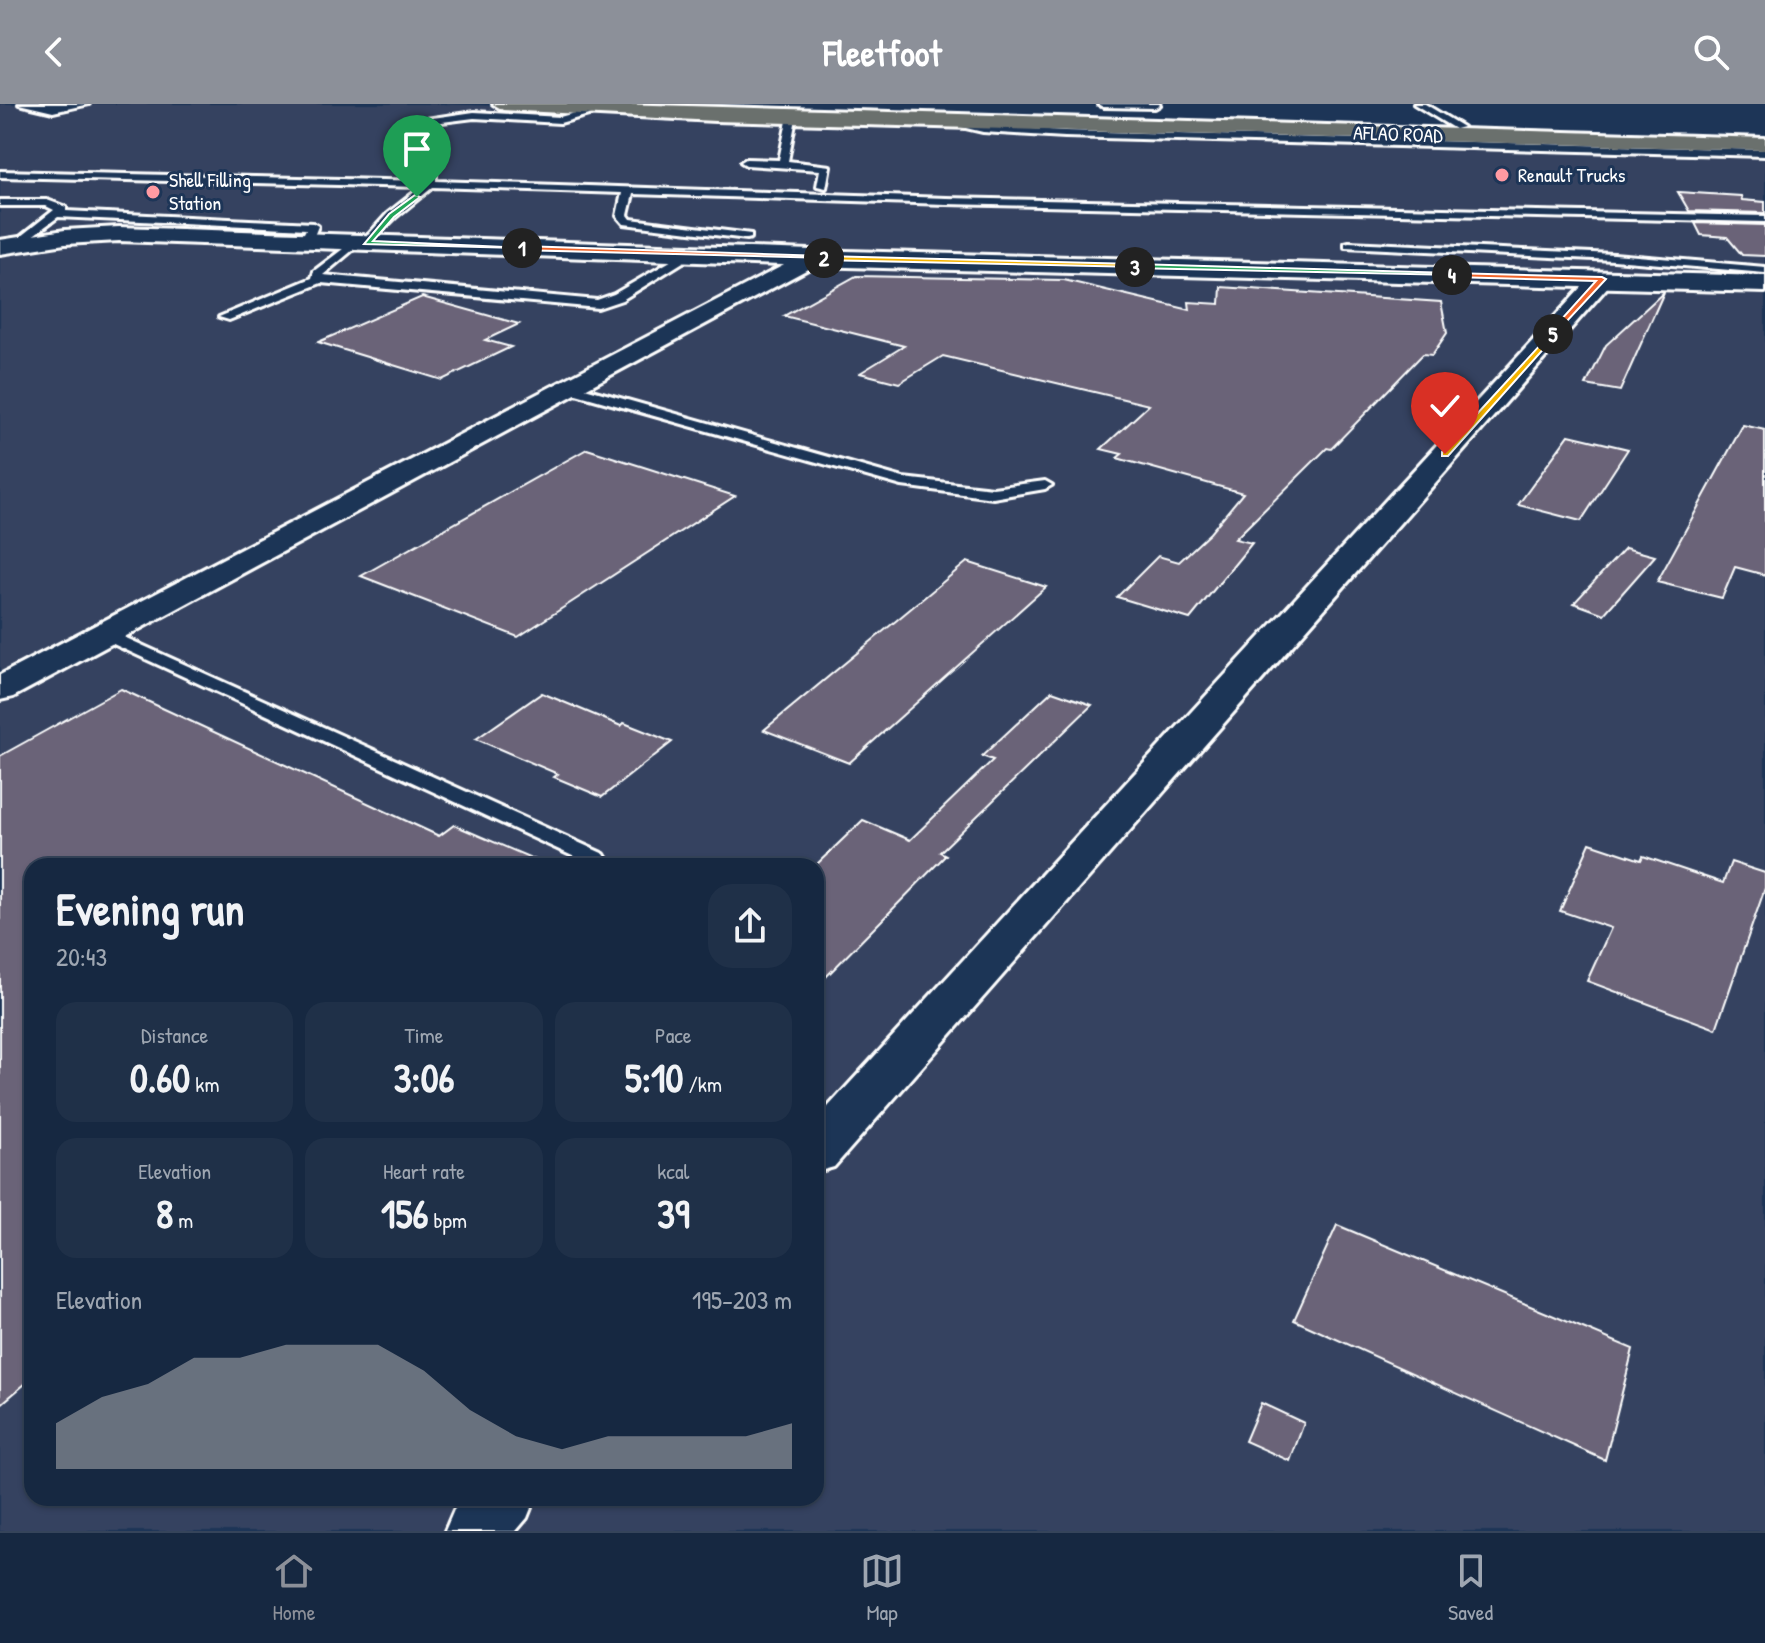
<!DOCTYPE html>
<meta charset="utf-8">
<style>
:root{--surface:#162841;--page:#1f3048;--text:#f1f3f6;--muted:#9ea6b1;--line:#35445a;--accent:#8c9099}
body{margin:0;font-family:"Patrick Hand",sans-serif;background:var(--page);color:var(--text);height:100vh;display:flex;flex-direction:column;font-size:30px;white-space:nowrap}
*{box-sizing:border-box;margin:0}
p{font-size:26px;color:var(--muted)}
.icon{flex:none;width:44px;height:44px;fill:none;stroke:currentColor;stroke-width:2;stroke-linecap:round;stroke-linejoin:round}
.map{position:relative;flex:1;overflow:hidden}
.sheet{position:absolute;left:24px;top:754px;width:800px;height:648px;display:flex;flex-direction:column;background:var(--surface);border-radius:24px;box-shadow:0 2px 6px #0004,0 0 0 2px var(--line)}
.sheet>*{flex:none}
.pin{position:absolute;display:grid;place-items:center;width:68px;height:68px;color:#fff;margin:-82px -34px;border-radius:50% 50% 50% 0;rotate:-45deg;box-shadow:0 0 8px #0007}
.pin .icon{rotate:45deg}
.km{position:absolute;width:40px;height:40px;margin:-20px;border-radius:50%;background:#222;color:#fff;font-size:22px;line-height:40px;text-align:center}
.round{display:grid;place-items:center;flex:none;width:84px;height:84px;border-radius:24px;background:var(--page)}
.headline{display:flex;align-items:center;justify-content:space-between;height:136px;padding:0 32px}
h1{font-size:44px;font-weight:700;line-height:60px}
.metrics{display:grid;grid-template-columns:repeat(3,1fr);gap:12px;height:136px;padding:8px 32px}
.metrics div{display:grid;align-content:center;border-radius:20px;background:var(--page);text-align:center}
.metrics b{font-size:40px;font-weight:700}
.metrics small{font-size:22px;font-weight:400}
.metrics p{font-size:22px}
.chart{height:224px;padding:16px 32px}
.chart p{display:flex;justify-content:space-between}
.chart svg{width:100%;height:144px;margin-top:8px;fill:var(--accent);opacity:.7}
header{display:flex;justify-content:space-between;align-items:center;height:104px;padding:0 32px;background:var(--accent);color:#fff;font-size:36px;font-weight:700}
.tabs{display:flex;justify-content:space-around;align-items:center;height:112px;border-top:2px solid var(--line);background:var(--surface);font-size:22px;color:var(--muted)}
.tabs a{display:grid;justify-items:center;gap:4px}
.tabs .current{color:var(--accent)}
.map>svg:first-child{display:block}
.built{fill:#344361;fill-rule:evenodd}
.building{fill:#6a6478;stroke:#fff;stroke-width:2}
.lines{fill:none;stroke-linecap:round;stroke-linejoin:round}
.lane-casing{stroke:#fff;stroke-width:6}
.street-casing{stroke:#fff;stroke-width:6}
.secondary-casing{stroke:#fff;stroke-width:6}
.highway-casing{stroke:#fff;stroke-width:6}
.lane{fill:#1d3557;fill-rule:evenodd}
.street{fill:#1d3557;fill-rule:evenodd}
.secondary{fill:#1d3557;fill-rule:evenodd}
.highway{fill:#6a706d;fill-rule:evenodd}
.split-1{fill:#22a559;stroke:#fff;stroke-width:2}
.split-2{fill:#f0652b;stroke:#fff;stroke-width:2}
.split-3{fill:#f5b400;stroke:#fff;stroke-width:2}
.split-4{fill:#22a559;stroke:#fff;stroke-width:2}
.split-5{fill:#f0652b;stroke:#fff;stroke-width:2}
.split-6{fill:#f5b400;stroke:#fff;stroke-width:2}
.poi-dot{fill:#ff9aa2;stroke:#1d3557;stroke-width:3}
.labels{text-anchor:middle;stroke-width:6;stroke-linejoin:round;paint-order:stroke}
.far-street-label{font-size:20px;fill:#fff;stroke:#1d3557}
.far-poi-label{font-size:20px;fill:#fff;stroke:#1d3557;text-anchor:start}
</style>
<header><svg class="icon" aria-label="back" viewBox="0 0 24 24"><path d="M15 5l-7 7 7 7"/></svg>Fleetfoot<svg class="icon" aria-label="search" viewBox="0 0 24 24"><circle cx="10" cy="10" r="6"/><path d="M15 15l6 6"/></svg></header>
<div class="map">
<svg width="1765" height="1427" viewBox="0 0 1765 1427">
<rect width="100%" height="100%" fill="#1d3557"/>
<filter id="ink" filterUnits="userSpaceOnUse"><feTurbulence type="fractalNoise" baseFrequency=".0125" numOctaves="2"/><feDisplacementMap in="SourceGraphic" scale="16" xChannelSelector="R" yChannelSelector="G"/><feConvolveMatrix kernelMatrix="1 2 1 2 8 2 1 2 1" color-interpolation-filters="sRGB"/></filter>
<g filter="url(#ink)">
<!-- built -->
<path class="built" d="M0,0h439l1326,44v1383h-1765zM32,762h784v632h-784z"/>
<!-- building -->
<path class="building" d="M1678,88l63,4 1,4 23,2v11l-76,-2z
M1695,119l70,2v31l-23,-1 -15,-18 -26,-2z
M856,172l208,4 126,30 -1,-8 31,2 1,-17 220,15 6,31 -15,22 -9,-1 -92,95 -4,-1 -92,91 17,4 -62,76 -73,-22 41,-41 21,6 31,-29 33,-40 -126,-35 5,-4 -21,-5 48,-44 -206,-49 -44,27 -39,-10 44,-27 -120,-30z
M1664,188l-44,99 -34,-6 20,-40z
M422,193l97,27 -34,16 26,7 -69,33 -124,-38z
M1743,321l22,5v145l-30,-8 -13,31 -65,-16z
M1569,331l59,14 -47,72 -63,-16z
M587,345l148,47 -217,141 -157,-61z
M1625,444l30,8 -51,58 -30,-11z
M967,458l79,25 -197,176 -85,-33z
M121,585l318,147 15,-11 96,41h-518v512l-32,27v-649z
M1052,587l40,14 -152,147 6,3 -130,132v-122l47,-45 47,20 83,-80 -11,-4z
M542,589l79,33 3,-3 48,19 -70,55 -48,-20 4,-3 -82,-35z
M1590,739l51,17 2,-4 80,27 8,-21 34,11v15l-49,141 -129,-48 24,-53 -51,-17z
M1337,1121l296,124 -28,111 -311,-140z
M1261,1299l43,20 -14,38 -45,-20z"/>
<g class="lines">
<!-- lane casing -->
<g class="lane-casing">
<path id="lane" d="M19,0h70l-36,8z
M1098,0h61l1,1 -5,3 -52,-1z
M1414,0h11l38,23 -8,2z
M596,3l3,5 -39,11 -86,-5 -40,5 2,58 510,17 819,18v6l-819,-18 -313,-10 -5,21 3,4 120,15v4l-4,1 -123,-15 -7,-8 5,-23 -189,-6 -37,30 -29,29 -6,-3 27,-30 33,-26 -421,-10v-6l426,10v-62l48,-7 86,5z
M788,12l8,2 -8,43 42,5 -4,22 -9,-2 3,-16 -74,-5 -5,-3 5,-3 33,1z
M956,16l27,6 82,5 700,19v6l-700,-19 -82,-5 -30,-7z
M0,96h47l19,7v4l247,12 5,3 -6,15 -6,3 -6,-3 6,-12 -248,-12 -38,28 -6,-3 2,-2 38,-30 -8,-4h-46z
M356,135l6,3 -2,2 -37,31 274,25 17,-6 72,-42 10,2 -74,46 -24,8 -277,-25 -92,37 -10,-3 93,-39 2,-7z
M1349,138l265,12 151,13v6l-151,-13 -269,-13v-4z
M567,279l336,95 90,10 52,-7 7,4 -7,4 -52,9 -91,-12 -340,-96v-6z
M104,524l500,226 3,5 -10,7 -7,-2 -492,-227 -3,-4 3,-4z"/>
</g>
<!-- street casing -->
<g class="street-casing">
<path id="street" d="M811,147l8,2 3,5 -3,5 -806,434 -13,3v-25z
M1602,168l8,2 4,5 -4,5 -776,883 -18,5v-52l778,-846z
M465,1394h70l-8,20 -11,13h-71l9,-21z"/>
</g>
<!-- secondary casing -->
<g class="secondary-casing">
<path id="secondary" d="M119,123l692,23 954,26v16l-954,-26 -692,-25 -54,3 -65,10v-14l65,-10z"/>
</g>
<!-- highway casing -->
<g class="highway-casing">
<path id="highway" d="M493,0h126l1146,34v12l-1050,-29 -212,-11z"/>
</g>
<!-- lane -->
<use href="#lane" class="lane"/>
<!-- street -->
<use href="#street" class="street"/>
<!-- secondary -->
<use href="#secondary" class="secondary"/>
<!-- highway -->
<use href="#highway" class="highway"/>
</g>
</g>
<!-- split-1 -->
<path class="split-1" d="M415,91l5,2 -26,20 -21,24 152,7 -161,-4 25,-30z"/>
<!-- split-2 -->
<path class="split-2" d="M522,142l302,10 4,2 -309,-8z"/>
<!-- split-3 -->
<path class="split-3" d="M824,152l311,8 3,3 -317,-7z"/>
<!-- split-4 -->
<path class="split-4" d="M1135,160l317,9 4,2 -324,-7z"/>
<!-- split-5 -->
<path class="split-5" d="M1450,169l152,4 4,2 -53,57 -3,-4 46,-51 -144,-4z"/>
<!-- split-6 -->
<path class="split-6" d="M1553,227l3,4 -108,121h-6v-4z"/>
<!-- markers -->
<g class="poi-dot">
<circle cx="1502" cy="71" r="8"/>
<circle cx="153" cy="88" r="8"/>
</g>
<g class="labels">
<!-- far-street labels -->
<g class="far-street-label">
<text transform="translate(1398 30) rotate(2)" y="7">AFLAO ROAD</text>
</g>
<!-- far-poi labels -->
<g class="far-poi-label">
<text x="1518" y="78">Renault Trucks</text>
<text x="169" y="83">Shell Filling<tspan x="169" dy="23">Station</tspan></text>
</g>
</g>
</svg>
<div class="pin" style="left:417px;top:93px;background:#1e9e55"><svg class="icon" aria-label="arrive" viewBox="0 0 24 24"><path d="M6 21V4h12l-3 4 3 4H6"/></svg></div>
<div class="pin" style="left:1445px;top:350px;background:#d93025"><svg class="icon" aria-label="check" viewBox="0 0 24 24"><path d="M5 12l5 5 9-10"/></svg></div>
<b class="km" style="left:522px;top:144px">1</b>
<b class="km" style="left:824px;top:154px">2</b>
<b class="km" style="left:1135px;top:163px">3</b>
<b class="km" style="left:1452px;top:171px">4</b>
<b class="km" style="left:1553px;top:230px">5</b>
<section class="sheet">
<div class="headline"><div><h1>Evening run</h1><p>20:43</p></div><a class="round"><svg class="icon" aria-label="share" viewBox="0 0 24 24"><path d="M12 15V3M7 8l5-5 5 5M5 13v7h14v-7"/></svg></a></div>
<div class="metrics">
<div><p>Distance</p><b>0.60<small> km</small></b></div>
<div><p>Time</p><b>3:06</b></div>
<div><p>Pace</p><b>5:10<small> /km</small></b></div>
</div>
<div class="metrics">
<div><p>Elevation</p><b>8<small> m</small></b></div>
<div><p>Heart rate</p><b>156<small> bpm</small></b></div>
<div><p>kcal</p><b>39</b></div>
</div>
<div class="chart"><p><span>Elevation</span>195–203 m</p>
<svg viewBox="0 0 160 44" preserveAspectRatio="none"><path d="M0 44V30L10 22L20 18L30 10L40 10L50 6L60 6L70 6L80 14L90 26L100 34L110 38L120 34L130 34L140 34L150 34L160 30V44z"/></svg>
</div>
</section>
</div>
<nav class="tabs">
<a class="current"><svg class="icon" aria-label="home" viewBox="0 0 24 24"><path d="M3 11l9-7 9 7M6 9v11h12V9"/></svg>Home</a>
<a><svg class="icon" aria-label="map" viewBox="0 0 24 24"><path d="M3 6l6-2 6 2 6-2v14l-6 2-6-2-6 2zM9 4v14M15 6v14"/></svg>Map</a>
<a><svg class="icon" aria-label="saved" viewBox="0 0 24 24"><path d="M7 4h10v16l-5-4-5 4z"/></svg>Saved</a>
</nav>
